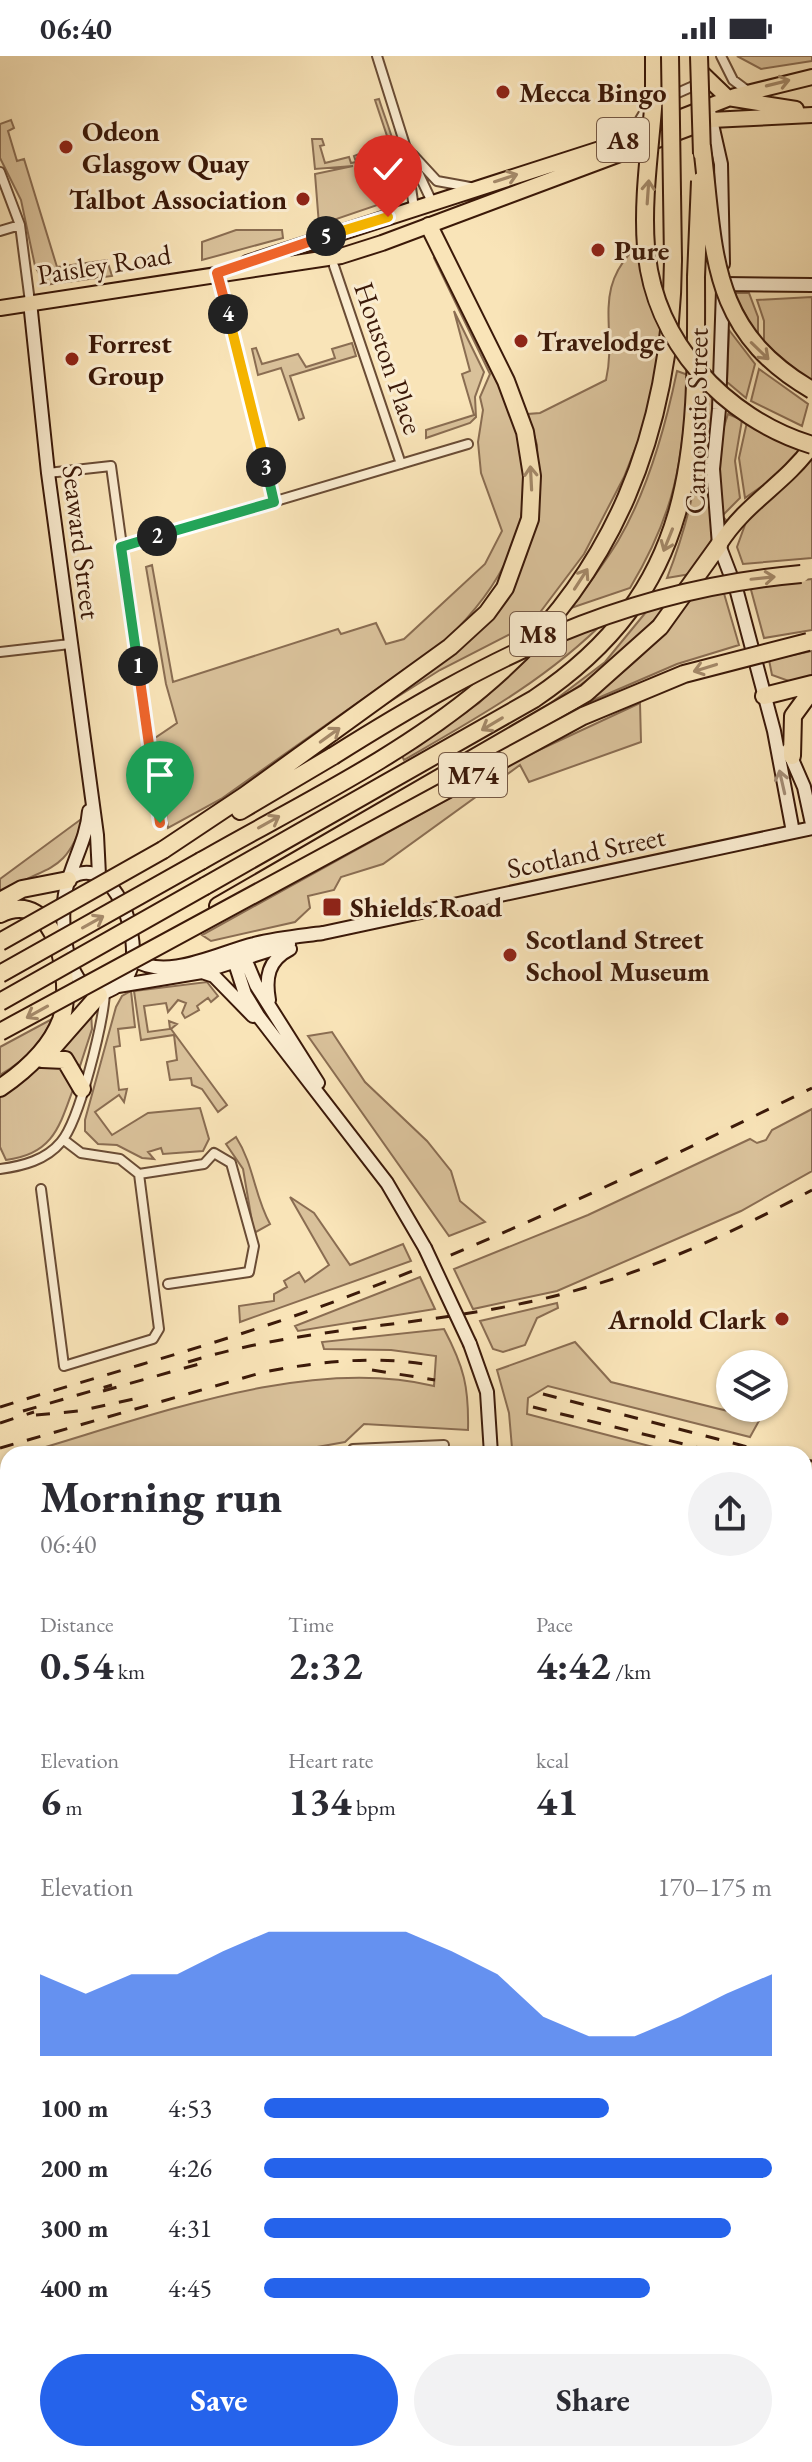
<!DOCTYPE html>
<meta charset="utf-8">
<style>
:root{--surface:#fff;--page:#f2f2f3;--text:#2b2b33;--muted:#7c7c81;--accent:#2563eb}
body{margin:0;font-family:"EB Garamond",serif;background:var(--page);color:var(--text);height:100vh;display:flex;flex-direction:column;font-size:30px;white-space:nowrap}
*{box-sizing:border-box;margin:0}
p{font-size:26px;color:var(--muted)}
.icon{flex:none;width:44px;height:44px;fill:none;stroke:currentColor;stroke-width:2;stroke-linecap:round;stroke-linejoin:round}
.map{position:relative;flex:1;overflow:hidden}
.details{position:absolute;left:0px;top:1390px;width:812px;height:1016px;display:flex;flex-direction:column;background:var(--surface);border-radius:24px 24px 0 0;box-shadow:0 2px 6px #0004}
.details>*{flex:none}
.controls{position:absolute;left:716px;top:1294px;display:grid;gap:16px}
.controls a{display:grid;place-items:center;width:72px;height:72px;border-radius:50%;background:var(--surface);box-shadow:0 2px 6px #0004;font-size:40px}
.pin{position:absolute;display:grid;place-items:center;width:68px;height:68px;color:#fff;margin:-82px -34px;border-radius:50% 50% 50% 0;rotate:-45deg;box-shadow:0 0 8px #0007}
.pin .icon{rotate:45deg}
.km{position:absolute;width:40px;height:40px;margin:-20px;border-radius:50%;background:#222;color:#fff;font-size:22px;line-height:40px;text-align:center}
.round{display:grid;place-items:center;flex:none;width:84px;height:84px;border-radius:42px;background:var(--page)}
.headline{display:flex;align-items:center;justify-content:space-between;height:136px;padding:0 40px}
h1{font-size:44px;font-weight:700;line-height:60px}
.stats{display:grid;grid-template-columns:repeat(3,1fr);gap:12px;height:136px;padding:8px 40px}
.stats div{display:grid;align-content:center}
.stats b{font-size:40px;font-weight:700}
.stats small{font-size:22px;font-weight:400}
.stats p{font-size:22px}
.chart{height:224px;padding:16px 40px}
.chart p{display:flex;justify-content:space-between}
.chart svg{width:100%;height:144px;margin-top:8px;fill:var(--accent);opacity:.7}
.action{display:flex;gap:16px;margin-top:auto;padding:16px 40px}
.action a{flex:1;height:92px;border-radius:48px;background:var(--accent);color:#fff;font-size:32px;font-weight:700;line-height:92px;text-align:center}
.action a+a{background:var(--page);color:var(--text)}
ul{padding:0 40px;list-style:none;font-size:26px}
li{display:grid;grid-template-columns:128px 96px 1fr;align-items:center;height:60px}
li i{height:20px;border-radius:10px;background:var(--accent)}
.status{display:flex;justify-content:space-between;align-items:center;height:56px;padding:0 40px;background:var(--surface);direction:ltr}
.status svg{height:22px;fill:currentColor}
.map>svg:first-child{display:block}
.green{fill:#d9c19a;stroke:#8a6d52;stroke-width:2}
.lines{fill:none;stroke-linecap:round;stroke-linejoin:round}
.street-casing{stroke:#6a4c35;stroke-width:12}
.secondary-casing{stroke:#3b1909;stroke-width:16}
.primary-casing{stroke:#3b1909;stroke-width:18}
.highway-casing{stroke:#3b1909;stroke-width:20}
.street{stroke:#fbedd1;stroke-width:8}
.secondary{stroke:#fbedd1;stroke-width:12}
.primary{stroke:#f9e4b8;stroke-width:14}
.highway{stroke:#f9e4b8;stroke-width:16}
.rail{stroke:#3b1909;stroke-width:3;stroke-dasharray:14 14;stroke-linecap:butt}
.secondary-bridge-casing{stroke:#3b1909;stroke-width:16;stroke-linecap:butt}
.highway-bridge-casing{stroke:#3b1909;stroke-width:20;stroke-linecap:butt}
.secondary-bridge{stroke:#fbedd1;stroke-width:12}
.highway-bridge{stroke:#f9e4b8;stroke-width:16}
.oneway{stroke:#a48969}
.oneway2{stroke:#a58e77}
.split-1-casing{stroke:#fff;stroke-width:16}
.split-2-casing{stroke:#fff;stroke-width:16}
.split-3-casing{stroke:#fff;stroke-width:16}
.split-4-casing{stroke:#fff;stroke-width:16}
.split-5-casing{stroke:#fff;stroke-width:16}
.split-6-casing{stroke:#fff;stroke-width:16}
.split-1{stroke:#f0652b;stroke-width:10}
.split-2{stroke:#22a559;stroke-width:10}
.split-3{stroke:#22a559;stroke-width:10}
.split-4{stroke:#f5b400;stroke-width:10}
.split-5{stroke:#f0652b;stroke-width:10}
.split-6{stroke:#f5b400;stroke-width:10}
.poi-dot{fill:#8f2418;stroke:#fbedd1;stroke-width:3}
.labels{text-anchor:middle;stroke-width:6;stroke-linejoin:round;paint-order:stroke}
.shield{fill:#fbedd1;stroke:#755945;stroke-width:2}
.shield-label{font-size:26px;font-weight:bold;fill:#3b1909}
.poi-label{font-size:28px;font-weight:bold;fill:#3b1909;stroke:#fbedd1;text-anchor:start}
.street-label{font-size:28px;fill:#3b1909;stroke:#fbedd1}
</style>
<div class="status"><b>06:40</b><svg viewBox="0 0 49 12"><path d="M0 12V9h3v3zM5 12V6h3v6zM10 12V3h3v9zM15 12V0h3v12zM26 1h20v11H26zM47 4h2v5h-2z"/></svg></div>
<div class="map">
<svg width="812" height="2406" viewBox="0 0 812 2406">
<rect width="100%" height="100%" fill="#f9e4b8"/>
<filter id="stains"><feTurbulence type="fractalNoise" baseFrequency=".0025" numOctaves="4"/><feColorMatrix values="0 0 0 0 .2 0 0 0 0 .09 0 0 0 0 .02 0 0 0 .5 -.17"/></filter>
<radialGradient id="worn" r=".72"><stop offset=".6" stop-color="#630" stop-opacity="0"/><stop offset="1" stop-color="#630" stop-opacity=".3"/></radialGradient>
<!-- green -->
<path class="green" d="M737,0h75v5l-51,8z
M379,43c9,30 29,69 16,100l-76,26 -4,-51 38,-8 -38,3 -3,-30h10l2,6 -4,1 5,17 24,-6 2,6 5,-1 -2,-6 5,-2 3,8 23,-3 6,-11 -16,-48z
M11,64l3,8 -6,3 9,30 7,-2 33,108 50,-7 5,16 -67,9 -10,-19 -14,-66 -21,-42v-34z
M236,174h46l1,8 -81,22v-18z
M638,189l6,40 17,44 -7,55 -13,50 -17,43 -40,77 -52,69 -92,47 -89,56 155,-130 20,-40 13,-53 -2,-58 -9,-31 12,-1 66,-33c12,-53 -16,-90 32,-135z
M438,200c72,146 148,249 7,385l-224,158 -53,29 -13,-90 22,-15 -11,-39 -20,-117 6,-2 21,117 165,-53 3,5 35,-11 10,21 18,-5 81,-75 17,-33 -21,-58 -3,-31 5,-32 -3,-13 10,-23 -56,-116z
M733,237h16l9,24v20z
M812,241v86l-48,-40v-22l-7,-21z
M454,255l30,61 -9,25 1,20 -6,6 -44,15v-8l48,-15 -12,-41 8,-3z
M729,274l26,34 -9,34 -19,-16z
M352,287l4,13 -66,20 14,42 -5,2 -18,-52 -23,7 -6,-26 4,-1 6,16 36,-10 8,13 29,-9 -3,-9z
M759,313l49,35 -6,22 -51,-25z
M677,315l11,4c-5,87 -13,138 -58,213l-59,20c16,-22 33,-44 47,-67 30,-51 47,-112 59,-170z
M707,337l7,5 -4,55 3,85 -23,36 -23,4c24,-61 36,-119 40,-185z
M728,358l14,6 -7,41 5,37 -18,18 4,4 -4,6 -4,-31 2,-56z
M747,366l56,27 -14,18 -44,31 -6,-40z
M812,396v106l-69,6 -6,-17 9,-25z
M812,523v51l-48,8 -14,-52z
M723,534l16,55 -62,19 -95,41c42,-33 81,-63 109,-109z
M672,544c-35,41 -77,80 -125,106l58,-44 46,-56z
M608,562c-60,61 -131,100 -204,142l-2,-4 77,-53 62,-59z
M812,595v28l-22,6 -1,-4 -17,-6 -3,-15z
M640,647l1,39 -112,40 -9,-17 -137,99 -42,13 -7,13 -26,6 2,12 -15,14 -84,19 -9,-6 322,-178z
M84,761c-19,62 -40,46 -84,78v-16z
M207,926l11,14 -7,6 -3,-4 -11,8 2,4 -14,8 -3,-5 4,-10 -8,-3 -10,12 -2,-9 -22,3 4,26 22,-3 -1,-8 8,3 -6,5 56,76 -9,7 -16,-23 -10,-4 -1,-7 -21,2 -3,-18 10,-2 -3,-25 -33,5 -7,-49z
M131,935l4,36 -17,2 2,17 -6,1 5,43 8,-1 -3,13 -5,-7 -24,17 17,23 36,-22 52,-5 9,31 -6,12 -40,3 -2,-6 -13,4 6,7 -12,-1 -25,-13 -19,-1 -13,-13v-11l31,-113 6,-11z
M91,956l1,17 -12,37 -23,-17z
M52,963c-11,26 -27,41 -52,56v-28z
M332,976l33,50 62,59 24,30 9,30 25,21 -36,14 -141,-200z
M59,1005l16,23c-15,40 -20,70 -69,76l-6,-13v-52l43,-33z
M812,1053v62l-71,40 -184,80 -84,18 -19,-40 134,-54 162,-76 7,4 9,-3 6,-10z
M236,1081c18,28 18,58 34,87l-16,9 -11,-64 -17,-25z
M290,1141l24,16 36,52 53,-21 8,17 -171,61 -1,-16 35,-5v-7l13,-7 -3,-6 15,-9 6,10 24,-17z
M420,1221l15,32 -137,22 -3,-5z
M557,1247l1,5 -21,10 -12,27 -22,7 -10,-3 -13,-28z
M444,1273c20,38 25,58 24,101l-104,-6 -19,18 -67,12h-256c125,-36 284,-99 412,-68l2,-30 -45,-6 -67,-1 -2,-7z
M575,1286l36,40 149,37 -10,18 -202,-51 -20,12 -1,16 153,40h-108l-21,-6h-39l-3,-35 -12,-43z
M8,2344v54h306l-8,8h-306v-46z
M804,2382l8,1v23h-84v-8h76z
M358,2398h101v8h-112z"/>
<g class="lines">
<!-- street casing -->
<g class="street-casing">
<path id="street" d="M377,0l28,89 27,57
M721,0l12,24 16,12
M630,80l18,-30 50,-22
M406,98l8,54
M413,99l24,26 33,6
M0,116l20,53 10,77
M0,175l20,-6
M334,210l67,198
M217,217l57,229
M48,417l63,-7 49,357
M121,491l347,-103
M0,596l70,-8
M0,1113c23,-3 46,-9 61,-27 19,-22 42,-119 44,-149
M139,1118l65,-10 10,-11 17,10 23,83 -5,26 -81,12
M41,1133l23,177 89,-27 6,-10 -20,-155 -19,-15 -39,-6 -17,-13
M351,1398l2,-5 91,-4
M804,1457l8,-1
M0,1461l8,-2
M0,1643l8,3
M804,1675h8
M0,1770h8
M804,1803h8
M0,1922h8
M0,1995h8
M0,2256h8
M0,2335l8,-25
M804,2368l8,1
M326,2406l8,-8
M474,2406v-8
M716,2406v-8"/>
</g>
<!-- secondary casing -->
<g class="secondary-casing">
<path id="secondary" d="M709,55l12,53 2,100
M723,228l89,1
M723,234l-4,119 -6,60 6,76 18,47 37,139 19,101
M30,246l18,171 49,362 2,40
M788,694l16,37 8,37
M70,822c45,-28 74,65 59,95 -6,12 -18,17 -30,22 -35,-11 -40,-75 -33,-106 6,-27 21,-50 23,-78
M231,895l14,43 14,23 128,166 38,65
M243,898l13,31 62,98
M133,903c33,23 87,-7 121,-15 23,-6 47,-8 69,-11l489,-105
M202,916l12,4 39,40
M118,930l84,-14 87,-28
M269,944c-4,-22 -1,-40 21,-51
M470,1288l17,48 4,62
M804,1545l8,-1
M0,1558l8,-1
M0,2088h8
M804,2148l8,1"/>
</g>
<!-- primary casing -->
<g class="primary-casing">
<path id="primary" d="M702,17l26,25 68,11
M247,207l353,-114 135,-53 77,-19
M0,252l341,-52 41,-13 329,-123 101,-5
M719,489c28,-44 64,-59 93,-99"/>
</g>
<!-- highway casing -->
<g class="highway-casing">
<path id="highway" d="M654,0v39
M764,640l48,-12
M792,700l1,-40 19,-26
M240,755l93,-55
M163,794l81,-54 206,-149 37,-34 18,-25 25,-69 2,-43 -7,-44 -19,-51 -77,-155
M201,805c94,-54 196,-102 280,-172 133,-110 191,-259 192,-429
M205,830l329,-187c164,-110 163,-244 162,-422
M0,845l22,-12 46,-9
M218,850l368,-213 74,-66 59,-82
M0,858c57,-28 74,68 61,106 -11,29 -36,51 -61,68
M50,995l49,-56
M42,1003l23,1 17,29"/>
</g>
<!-- street -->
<use href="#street" class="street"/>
<!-- secondary -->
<use href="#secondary" class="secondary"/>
<!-- primary -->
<use href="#primary" class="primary"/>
<!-- highway -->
<use href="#highway" class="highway"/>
<!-- rail -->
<path class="rail" d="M188,1306c109,-34 225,-35 336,-59 102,-21 197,-64 288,-113
M372,1314l63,10
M103,1335l96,-27
M543,1338l232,60
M0,1351c112,-35 226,-65 336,-106 163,-62 319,-136 476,-213
M533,1351l175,43
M23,1355l89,-26
M36,1359l43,-4 59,-13
M0,1367l34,-11
M0,1392l264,-76c59,-11 113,-17 172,-6
M804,1404l8,1"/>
<!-- secondary-bridge casing -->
<g class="secondary-bridge-casing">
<path id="secondary-bridge" d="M425,1192l45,96"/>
</g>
<!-- highway-bridge casing -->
<g class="highway-bridge-casing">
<path id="highway-bridge" d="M670,0l3,204
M699,0l3,98
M654,39c-3,49 -12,102 -8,152 7,94 78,171 166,198
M702,90c13,105 6,184 110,244
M696,221l4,-96
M333,700c153,-96 284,-166 468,-182
M0,886l163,-92
M0,918l201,-113
M0,946l205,-116
M0,976l583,-316 101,-42 124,-32"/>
</g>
<!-- secondary-bridge -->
<use href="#secondary-bridge" class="secondary-bridge"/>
<!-- highway-bridge -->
<use href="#highway-bridge" class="highway-bridge"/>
</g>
<!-- one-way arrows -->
<defs><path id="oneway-shaft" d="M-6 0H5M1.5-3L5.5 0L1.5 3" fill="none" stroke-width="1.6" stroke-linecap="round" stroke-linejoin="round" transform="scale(2)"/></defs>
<g class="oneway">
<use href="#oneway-shaft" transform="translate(778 27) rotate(-14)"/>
<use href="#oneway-shaft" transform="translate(506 122) rotate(-18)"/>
<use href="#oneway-shaft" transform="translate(648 136) rotate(-86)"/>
<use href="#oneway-shaft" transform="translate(760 295) rotate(44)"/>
<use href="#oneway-shaft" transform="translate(531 422) rotate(-93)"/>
<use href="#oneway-shaft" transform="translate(668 484) rotate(112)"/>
<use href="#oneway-shaft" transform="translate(763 522) rotate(-6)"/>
<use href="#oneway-shaft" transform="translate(581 523) rotate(-57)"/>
<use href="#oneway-shaft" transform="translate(705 612) rotate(163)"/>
<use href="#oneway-shaft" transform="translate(492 668) rotate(149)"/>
<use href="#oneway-shaft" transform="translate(330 679) rotate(-36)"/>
<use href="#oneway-shaft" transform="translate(269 766) rotate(-29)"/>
<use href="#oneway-shaft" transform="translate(93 866) rotate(-29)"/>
<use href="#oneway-shaft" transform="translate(37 956) rotate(151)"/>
</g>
<use class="oneway2" href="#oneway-shaft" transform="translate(782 726) rotate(-103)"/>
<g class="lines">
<!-- split-1 casing -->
<g class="split-1-casing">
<path id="split-1" d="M138,610l22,157"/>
</g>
<!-- split-2 casing -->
<g class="split-2-casing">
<path id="split-2" d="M138,610l-17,-119 36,-11"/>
</g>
<!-- split-3 casing -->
<g class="split-3-casing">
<path id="split-3" d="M157,480l117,-34 -8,-35"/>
</g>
<!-- split-4 casing -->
<g class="split-4-casing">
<path id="split-4" d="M228,258l38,153"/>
</g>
<!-- split-5 casing -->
<g class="split-5-casing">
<path id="split-5" d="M228,258l-11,-41 109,-37"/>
</g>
<!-- split-6 casing -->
<g class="split-6-casing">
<path id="split-6" d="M326,180l62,-19"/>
</g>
<!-- split-1 -->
<use href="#split-1" class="split-1"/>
<!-- split-2 -->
<use href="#split-2" class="split-2"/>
<!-- split-3 -->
<use href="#split-3" class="split-3"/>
<!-- split-4 -->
<use href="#split-4" class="split-4"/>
<!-- split-5 -->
<use href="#split-5" class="split-5"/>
<!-- split-6 -->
<use href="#split-6" class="split-6"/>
</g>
<!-- markers -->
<g class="poi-dot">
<circle cx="503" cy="36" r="8"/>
<circle cx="66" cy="91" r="8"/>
<circle cx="303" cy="143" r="8"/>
<circle cx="598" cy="194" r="8"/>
<circle cx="521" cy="285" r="8"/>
<circle cx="72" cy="303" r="8"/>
<rect x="322" y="841" width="20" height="20" rx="4"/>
<circle cx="510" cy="899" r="8"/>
<circle cx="782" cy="1263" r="8"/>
</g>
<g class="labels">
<!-- shield labels -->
<g class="shield">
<rect x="597" y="62" width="52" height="44" rx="6"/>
<rect x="510" y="556" width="56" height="44" rx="6"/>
<rect x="439" y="697" width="68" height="44" rx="6"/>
</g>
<g class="shield-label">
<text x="623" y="93">A8</text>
<text x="538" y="587">M8</text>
<text x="473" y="728">M74</text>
</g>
<!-- poi labels -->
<g class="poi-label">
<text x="519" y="46">Mecca Bingo</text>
<text x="82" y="85">Odeon<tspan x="82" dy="32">Glasgow Quay</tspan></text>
<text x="287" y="153" text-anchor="end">Talbot Association</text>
<text x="614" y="204">Pure</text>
<text x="537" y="295">Travelodge</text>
<text x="88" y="297">Forrest<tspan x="88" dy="32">Group</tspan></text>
<text x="350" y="861">Shields Road</text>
<text x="526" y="893">Scotland Street<tspan x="526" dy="32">School Museum</tspan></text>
<text x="766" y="1273" text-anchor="end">Arnold Clark</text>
</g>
<!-- street labels -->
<g class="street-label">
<text transform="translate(104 208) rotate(-9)" y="10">Paisley Road</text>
<text transform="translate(389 302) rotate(71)" y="10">Houston Place</text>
<text transform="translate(696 365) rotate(-89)" y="10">Carnoustie Street</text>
<text transform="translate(82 486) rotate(83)" y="10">Seaward Street</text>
<text transform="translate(586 796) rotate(-12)" y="10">Scotland Street</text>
</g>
</g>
<rect width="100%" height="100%" filter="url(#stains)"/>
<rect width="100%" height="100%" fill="url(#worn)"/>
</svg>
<div class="controls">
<a><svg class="icon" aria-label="layers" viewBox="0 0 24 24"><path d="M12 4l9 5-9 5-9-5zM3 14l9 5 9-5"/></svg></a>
</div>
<div class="pin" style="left:160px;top:767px;background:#1e9e55"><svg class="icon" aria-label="arrive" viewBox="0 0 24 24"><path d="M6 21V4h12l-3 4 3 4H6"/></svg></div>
<div class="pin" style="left:388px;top:161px;background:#d93025"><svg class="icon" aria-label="check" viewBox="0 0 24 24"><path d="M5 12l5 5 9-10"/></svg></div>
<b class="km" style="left:138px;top:610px">1</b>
<b class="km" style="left:157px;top:480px">2</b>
<b class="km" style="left:266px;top:411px">3</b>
<b class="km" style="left:228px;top:258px">4</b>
<b class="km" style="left:326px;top:180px">5</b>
<section class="details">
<div class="headline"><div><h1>Morning run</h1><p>06:40</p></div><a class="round"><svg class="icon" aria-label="share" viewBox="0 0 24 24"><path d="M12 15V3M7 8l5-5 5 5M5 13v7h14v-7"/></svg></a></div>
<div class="stats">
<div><p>Distance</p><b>0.54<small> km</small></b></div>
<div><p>Time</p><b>2:32</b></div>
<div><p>Pace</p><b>4:42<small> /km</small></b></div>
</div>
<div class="stats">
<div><p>Elevation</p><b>6<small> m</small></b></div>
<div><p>Heart rate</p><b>134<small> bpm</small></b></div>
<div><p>kcal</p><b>41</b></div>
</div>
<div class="chart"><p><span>Elevation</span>170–175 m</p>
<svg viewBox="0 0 160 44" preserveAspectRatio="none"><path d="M0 44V19L10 25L20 19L30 19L40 12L50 6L60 6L70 6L80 6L90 12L100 19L110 32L120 38L130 38L140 32L150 25L160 19V44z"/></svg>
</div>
<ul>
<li><b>100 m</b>4:53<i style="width:68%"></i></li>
<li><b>200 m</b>4:26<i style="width:100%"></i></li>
<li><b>300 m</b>4:31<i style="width:92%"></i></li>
<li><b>400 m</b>4:45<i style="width:76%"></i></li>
</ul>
<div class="action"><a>Save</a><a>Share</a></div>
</section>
</div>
